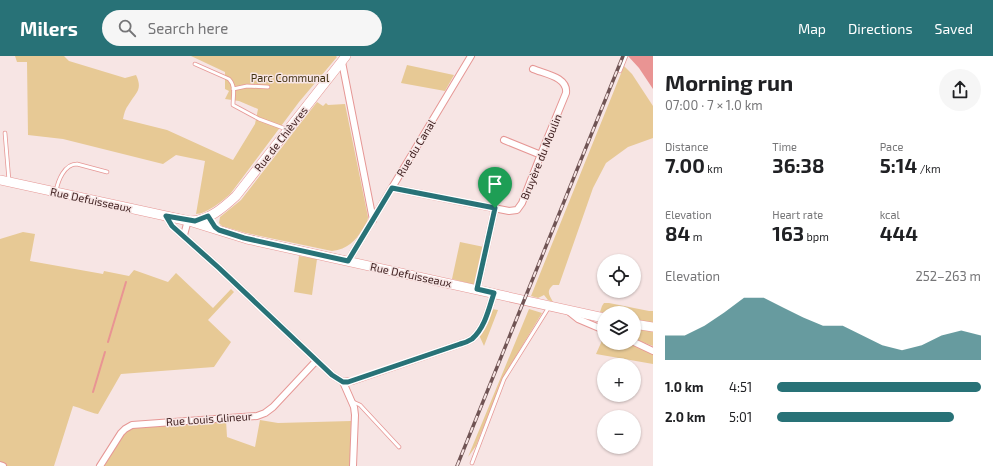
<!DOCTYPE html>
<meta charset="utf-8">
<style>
:root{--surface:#fff;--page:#f6f6f6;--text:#202124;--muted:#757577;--accent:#287277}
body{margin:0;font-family:"Exo 2",sans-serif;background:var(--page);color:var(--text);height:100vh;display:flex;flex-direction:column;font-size:15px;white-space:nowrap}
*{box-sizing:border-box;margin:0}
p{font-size:13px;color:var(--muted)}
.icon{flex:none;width:22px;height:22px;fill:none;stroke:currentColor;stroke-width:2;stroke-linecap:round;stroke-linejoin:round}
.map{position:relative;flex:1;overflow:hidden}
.drawer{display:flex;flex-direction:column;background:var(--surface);width:340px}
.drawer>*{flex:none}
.controls{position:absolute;left:597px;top:198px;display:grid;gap:8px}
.controls a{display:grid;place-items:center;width:44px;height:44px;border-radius:50%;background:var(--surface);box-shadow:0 1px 3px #0004;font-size:20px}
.pin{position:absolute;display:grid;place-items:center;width:34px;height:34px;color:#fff;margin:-41px -17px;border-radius:50% 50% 50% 0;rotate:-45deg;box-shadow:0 0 4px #0007}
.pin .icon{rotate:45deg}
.round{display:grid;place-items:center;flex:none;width:42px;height:42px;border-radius:21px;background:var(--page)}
.headline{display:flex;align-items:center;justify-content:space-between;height:68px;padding:0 12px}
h1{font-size:22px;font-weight:700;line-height:30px}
.stats{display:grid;grid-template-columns:repeat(3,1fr);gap:6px;height:68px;padding:4px 12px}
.stats div{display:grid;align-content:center}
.stats b{font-size:20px;font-weight:700}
.stats small{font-size:11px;font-weight:400}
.stats p{font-size:11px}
.chart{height:112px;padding:8px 12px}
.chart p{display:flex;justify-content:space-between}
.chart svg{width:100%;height:72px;margin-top:4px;fill:var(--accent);opacity:.7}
ul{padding:0 12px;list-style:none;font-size:13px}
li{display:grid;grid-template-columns:64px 48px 1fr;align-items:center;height:30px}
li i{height:10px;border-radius:5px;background:var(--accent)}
header{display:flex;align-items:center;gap:24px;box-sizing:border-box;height:56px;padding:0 20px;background:var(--accent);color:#fff}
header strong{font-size:19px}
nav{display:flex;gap:22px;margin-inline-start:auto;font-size:14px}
.search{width:280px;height:36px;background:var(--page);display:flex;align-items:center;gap:10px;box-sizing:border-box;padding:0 14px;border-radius:22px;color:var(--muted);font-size:15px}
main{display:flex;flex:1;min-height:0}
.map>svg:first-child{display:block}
.green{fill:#e7c995}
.water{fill:#e99493}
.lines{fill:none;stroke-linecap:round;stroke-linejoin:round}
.stream{stroke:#e99493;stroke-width:2}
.lane-casing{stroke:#e69795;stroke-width:4.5}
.street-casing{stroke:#e69795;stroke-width:8}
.secondary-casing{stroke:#e69795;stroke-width:10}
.lane{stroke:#fff;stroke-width:3}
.street{stroke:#fff;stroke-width:6}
.secondary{stroke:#fff;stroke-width:9}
.rail-casing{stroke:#705454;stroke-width:3.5}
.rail{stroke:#f7e5e4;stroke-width:2;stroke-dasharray:6;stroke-linecap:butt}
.route-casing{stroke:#fff;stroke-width:8}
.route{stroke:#287277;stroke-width:5}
.labels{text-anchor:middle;stroke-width:3;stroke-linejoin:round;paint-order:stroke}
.park-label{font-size:11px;fill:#423111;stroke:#f7e5e4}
.street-label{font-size:11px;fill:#412222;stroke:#f7e5e4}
</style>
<header>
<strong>Milers</strong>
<div class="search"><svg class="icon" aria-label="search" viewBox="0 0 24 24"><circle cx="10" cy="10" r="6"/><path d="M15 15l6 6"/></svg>Search here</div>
<nav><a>Map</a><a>Directions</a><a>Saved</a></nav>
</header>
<main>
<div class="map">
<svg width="653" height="410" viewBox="0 0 653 410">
<rect width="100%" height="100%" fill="#f7e5e4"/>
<!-- green -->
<path class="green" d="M15,0h49l5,5 56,17 11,-3c7,15 0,17 -7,29 -4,5 -5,10 -6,15l44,11 66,30 22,-36 3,-15 -19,-8 -14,-2 4,-8 -4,-2v-17l-34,-16h145l1,1 -38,45 -68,91c-7,7 -25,21 -35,21l9,-53 -29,-6 -13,9 -100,-25 -35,-4 -1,-73h-10z
M407,9l42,9 5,1 -9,16 -44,-8z
M624,10l8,8 21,32v32l-25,9 -22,16 -13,25 -34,97h-6c-7,6 -4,10 0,17l-5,-2 -4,-5 -6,3 -7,-2z
M317,46l6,4 3,-3 2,2 17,-1 23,113c0,5 -3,8 -5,12 -8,12 -15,20 -31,22l-86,-18 -24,-7 -3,-3 1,-6 21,-17z
M23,176l12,2 -5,27 73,13 1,-3 25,5 5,-6 34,12 8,-9 37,35 18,-19 3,3 -26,28 23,22 -17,25 -93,7 -23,40c-8,-1 -16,-6 -25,-8l-19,60h-54v-227z
M460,186l24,5 -8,38 -24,-6z
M299,200l18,3 -5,36 -18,-3z
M604,247h5l40,8h4v35l-19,-7v-26h-28l-6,-1 2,-6z
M492,253l6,1 -14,36 -5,-11z
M529,253l13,4 -38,63 -28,70 -8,11z
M604,280v7h25l24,10v11l-57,-10z
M226,364l1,17 28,10 5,-27 18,3 73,-2 -1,45h-249l22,-32 10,-8z"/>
<!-- water -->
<path class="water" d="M628,0h25v33l-14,-21z"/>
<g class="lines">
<!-- stream -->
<path class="stream" d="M108,286l18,-60
M93,336l12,-40"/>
<!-- lane casing -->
<g class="lane-casing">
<path id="lane" d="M195,8l34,15c7,7 4,17 4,26l26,14 27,10
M620,15l6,-15
M233,33l14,-3 21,1
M5,77l4,48
M56,135c2,-10 8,-27 21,-27l30,8
M351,345l9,4 39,42
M472,407l32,-84 45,-72"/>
</g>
<!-- street casing -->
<g class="street-casing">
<path id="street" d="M342,6l31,158
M504,84l37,15
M392,132l117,23 8,-1 5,-7 19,-49 25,-61c2,-16 -21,-19 -33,-24
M166,160l6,10 47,42 113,107 11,7 11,25 1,8 -2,51
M184,179l4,-15
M348,205l123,-205
M477,233l18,-81
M568,255l10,8 26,11
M634,286l19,9
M343,326l9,-1 108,-37c4,-1 9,-3 12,-5 13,-11 17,-31 22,-46
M0,409l3,1
M100,410l21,-33 4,-4 7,-4 125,-9 8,-3 8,-6 43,-46"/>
</g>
<!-- secondary casing -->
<g class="secondary-casing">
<path id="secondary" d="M0,124l189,41c18,1 34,-13 47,-25l110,-140
M189,165l58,18 357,79
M634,268l19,3"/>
</g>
<!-- lane -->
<use href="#lane" class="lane"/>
<!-- street -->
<use href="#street" class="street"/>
<!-- secondary -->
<use href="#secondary" class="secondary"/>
<!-- rail casing -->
<g class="rail-casing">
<path id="rail" d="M457,410l166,-410"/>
</g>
<!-- rail -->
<use href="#rail" class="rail"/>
</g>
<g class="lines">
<!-- route casing -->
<g class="route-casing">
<path id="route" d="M392,132l103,20 -18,81 17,4c-5,15 -9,35 -22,46 -3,2 -8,4 -12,5l-112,38h-5l-11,-7 -113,-107 -47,-42 -6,-10 29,5 13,-5 7,11 4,3 25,8 104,23z"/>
</g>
<!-- route -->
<use href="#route" class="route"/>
</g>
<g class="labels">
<!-- park labels -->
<g class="park-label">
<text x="290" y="26">Parc Communal</text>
</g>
<!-- street labels -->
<g class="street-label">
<text transform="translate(281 83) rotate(-52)" y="4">Rue de Chièvres</text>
<text transform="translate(416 92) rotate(-59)" y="4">Rue du Canal</text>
<text transform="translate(541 101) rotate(-68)" y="4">Bruyère du Moulin</text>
<text transform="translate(91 144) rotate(12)" y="4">Rue Defuisseaux</text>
<text transform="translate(411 219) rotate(12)" y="4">Rue Defuisseaux</text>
<text transform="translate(209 363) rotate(-4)" y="4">Rue Louis Glineur</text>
</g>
</g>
</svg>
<div class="controls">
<a><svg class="icon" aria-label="locate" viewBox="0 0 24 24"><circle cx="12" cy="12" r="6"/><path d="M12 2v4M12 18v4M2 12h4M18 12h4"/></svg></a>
<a><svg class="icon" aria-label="layers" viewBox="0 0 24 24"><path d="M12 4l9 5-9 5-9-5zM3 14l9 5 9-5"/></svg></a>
<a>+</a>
<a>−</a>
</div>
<div class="pin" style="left:495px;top:152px;background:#1e9e55"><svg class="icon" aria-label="arrive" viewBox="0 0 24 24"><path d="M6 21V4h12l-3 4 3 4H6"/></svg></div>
</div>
<section class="drawer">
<div class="headline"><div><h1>Morning run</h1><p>07:00 · 7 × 1.0 km</p></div><a class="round"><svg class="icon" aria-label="share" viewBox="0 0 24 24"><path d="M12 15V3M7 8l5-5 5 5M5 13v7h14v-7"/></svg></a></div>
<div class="stats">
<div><p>Distance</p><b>7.00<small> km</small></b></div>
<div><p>Time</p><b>36:38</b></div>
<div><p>Pace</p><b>5:14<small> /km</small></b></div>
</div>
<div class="stats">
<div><p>Elevation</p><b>84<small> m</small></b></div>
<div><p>Heart rate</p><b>163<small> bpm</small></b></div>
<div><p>kcal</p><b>444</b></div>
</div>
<div class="chart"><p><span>Elevation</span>252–263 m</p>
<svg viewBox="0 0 160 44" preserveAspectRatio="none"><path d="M0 44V29L10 29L20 23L30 15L40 6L50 6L60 12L70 18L80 23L90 23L100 29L110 35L120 38L130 35L140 29L150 26L160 29V44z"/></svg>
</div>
<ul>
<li><b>1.0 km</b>4:51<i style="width:100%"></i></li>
<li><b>2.0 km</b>5:01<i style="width:87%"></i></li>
</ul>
</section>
</main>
